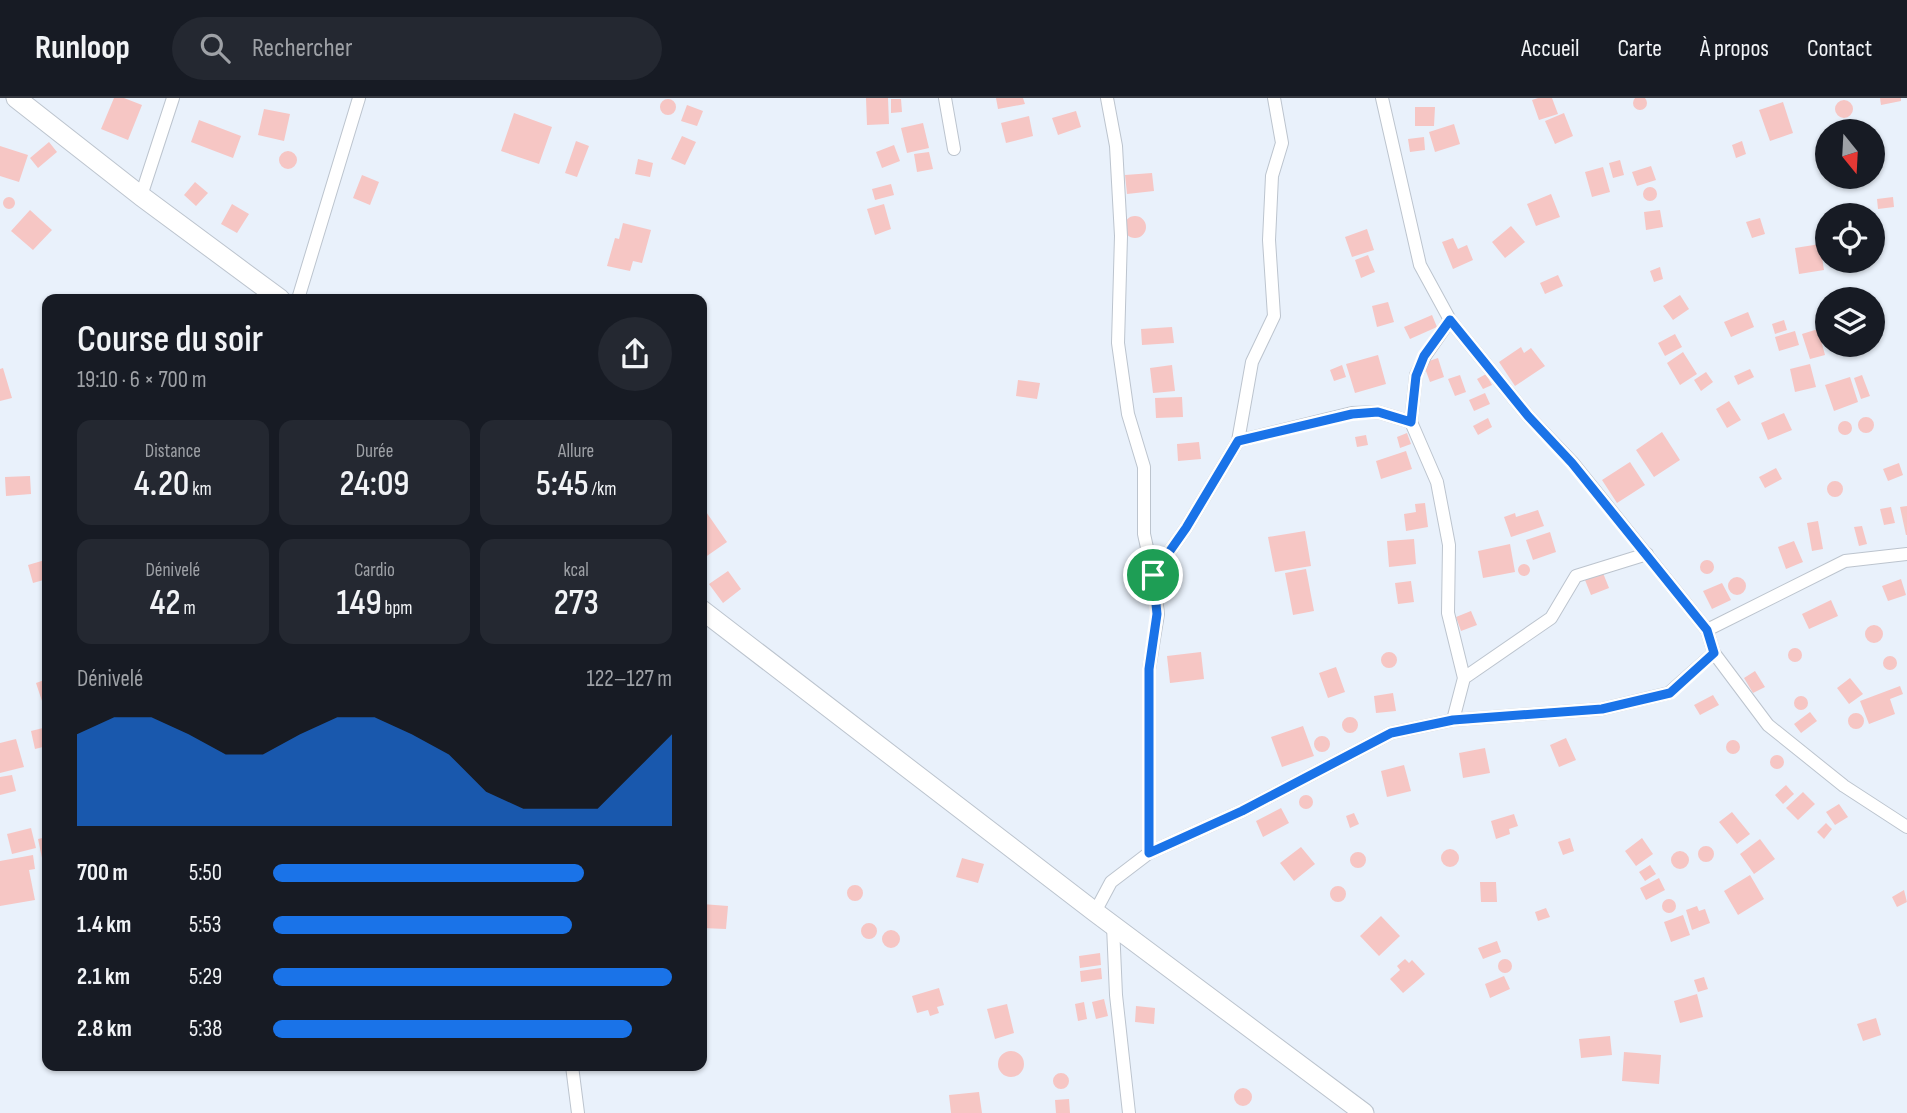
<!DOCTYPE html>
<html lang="fr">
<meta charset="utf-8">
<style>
:root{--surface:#171b24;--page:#242831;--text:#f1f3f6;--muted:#9ea1a6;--line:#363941;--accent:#1a73e8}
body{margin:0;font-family:"Sofia Sans Condensed",sans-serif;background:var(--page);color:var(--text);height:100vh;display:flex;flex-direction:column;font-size:26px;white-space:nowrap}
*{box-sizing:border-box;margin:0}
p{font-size:23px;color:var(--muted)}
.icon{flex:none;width:38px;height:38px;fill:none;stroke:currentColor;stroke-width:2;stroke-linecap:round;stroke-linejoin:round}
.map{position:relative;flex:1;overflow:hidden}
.side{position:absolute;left:42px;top:196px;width:665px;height:777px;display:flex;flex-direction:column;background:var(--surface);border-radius:14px;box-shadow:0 2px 5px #0004}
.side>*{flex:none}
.needle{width:46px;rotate:162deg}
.fabs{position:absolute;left:1815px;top:21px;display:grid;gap:14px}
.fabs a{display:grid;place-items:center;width:70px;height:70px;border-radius:50%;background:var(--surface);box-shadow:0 2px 5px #0004;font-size:35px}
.pin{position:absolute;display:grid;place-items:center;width:60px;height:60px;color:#fff;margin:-30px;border:4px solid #fff;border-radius:50%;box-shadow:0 2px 7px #0007}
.round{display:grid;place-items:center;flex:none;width:74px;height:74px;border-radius:37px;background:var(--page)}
.summary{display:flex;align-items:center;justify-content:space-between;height:119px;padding:0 35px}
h1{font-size:38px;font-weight:600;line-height:52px}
.stats{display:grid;grid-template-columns:repeat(3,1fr);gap:10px;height:119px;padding:7px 35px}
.stats div{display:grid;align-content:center;border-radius:14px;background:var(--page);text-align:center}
.stats b{font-size:35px;font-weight:600}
.stats small{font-size:19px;font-weight:400}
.stats p{font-size:19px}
.chart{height:196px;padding:14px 35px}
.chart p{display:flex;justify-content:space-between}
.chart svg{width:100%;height:126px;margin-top:7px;fill:var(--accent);opacity:.7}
ul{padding:0 35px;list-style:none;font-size:23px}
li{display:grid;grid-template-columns:112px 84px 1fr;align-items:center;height:52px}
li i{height:18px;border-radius:9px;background:var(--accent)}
header{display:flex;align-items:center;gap:42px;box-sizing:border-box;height:98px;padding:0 35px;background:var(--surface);border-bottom:2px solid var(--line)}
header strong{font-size:33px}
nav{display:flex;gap:38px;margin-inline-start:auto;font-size:24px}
.search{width:490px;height:63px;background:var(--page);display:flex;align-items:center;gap:18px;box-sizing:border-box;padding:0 24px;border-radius:38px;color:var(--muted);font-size:26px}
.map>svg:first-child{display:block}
.building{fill:#f6c6c4}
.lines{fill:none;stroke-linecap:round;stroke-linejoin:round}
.street-casing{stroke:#bcc4ce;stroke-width:14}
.secondary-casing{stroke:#bcc4ce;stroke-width:21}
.street{stroke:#fff;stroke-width:12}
.secondary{stroke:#fff;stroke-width:19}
.route-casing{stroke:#fff;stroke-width:14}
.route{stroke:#1a73e8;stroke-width:9}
</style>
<header>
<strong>Runloop</strong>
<div class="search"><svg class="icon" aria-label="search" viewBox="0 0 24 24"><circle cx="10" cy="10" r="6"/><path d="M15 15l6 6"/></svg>Rechercher</div>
<nav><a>Accueil</a><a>Carte</a><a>À propos</a><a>Contact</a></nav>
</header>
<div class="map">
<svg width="1907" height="1015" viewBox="0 0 1907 1015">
<rect width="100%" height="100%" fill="#e9f1fb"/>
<!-- building -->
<path class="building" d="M1633 5a7 7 0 1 1 14 0a7 7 0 1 1-14 0Z
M114,0h10l18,7 -14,35 -27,-11z
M866,0h22l1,26 -22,1z
M996,0h27l2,6 -27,5z
M1538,0h14l6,16 -19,6 -7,-20z
M1880,0h21v3l-20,4z
M891,1h10l1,13 -11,1z
M660 9a8 8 0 1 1 16 0a8 8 0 1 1-16 0Z
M1835 11a9 9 0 1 1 18 0a9 9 0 1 1-18 0Z
M1783,4l10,31 -23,8 -11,-31z
M687,7l16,6 -6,15 -16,-5z
M1415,9h20l-1,19h-19z
M264,11l26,5 -6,27 -26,-6z
M1076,13l5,16 -23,8 -6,-17z
M514,15l38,14 -13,37 -38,-13z
M1564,15l9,23 -18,8 -10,-23z
M1029,18l4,20 -27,7 -5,-20z
M199,22l42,16 -8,22 -42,-16z
M923,25l6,25 -22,5 -6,-25z
M1454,26l6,20 -25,8 -6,-20z
M682,38l14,6 -11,23 -14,-6z
M1424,39l1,13 -15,2 -2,-13z
M576,43l13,5 -12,31 -12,-4z
M1742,43l4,13 -10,4 -4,-13z
M49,44l8,10 -19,16 -8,-10z
M894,47l6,16 -18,7 -6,-16z
M0,48l28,9 -9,27 -19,-6z
M279 62a9 9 0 1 1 18 0a9 9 0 1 1-18 0Z
M929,54l4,17 -16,3 -3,-18z
M638,61l15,4 -3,14 -15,-3z
M1620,62l4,15 -11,3 -4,-15z
M1651,68l5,14 -19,6 -5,-14z
M1603,69l7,25 -18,5 -7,-25z
M1152,75l2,18 -27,3 -2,-19z
M362,77l17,7 -9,23 -17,-7z
M195,84l13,11 -12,13 -12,-11z
M891,86l3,11 -19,5 -3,-11z
M1643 96a7 7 0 1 1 14 0a7 7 0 1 1-14 0Z
M1551,96l9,23 -24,9 -9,-22z
M3 105a6 6 0 1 1 12 0a6 6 0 1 1-12 0Z
M1893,99l1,10 -16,2 -1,-10z
M232,106l17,10 -12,19 -16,-9z
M884,106l7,25 -16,6 -8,-26z
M30,112l22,20 -19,20 -22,-19z
M1660,112l3,17 -17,3 -2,-18z
M1124 129a11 11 0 1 1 22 0a11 11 0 1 1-22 0Z
M1760,120l5,16 -13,4 -6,-16z
M623,125l28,7 -9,33 -9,-2 -3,10 -23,-5 8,-28 4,1z
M1511,128l14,16 -20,16 -13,-16z
M1367,131l7,21 -22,7 -7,-20z
M1453,140l5,11 9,-4 6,15 -20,9 -11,-27z
M1820,146l4,26 -25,4 -4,-26z
M1368,157l7,17 -14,6 -6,-18z
M1660,169l3,12 -9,3 -4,-11z
M1558,177l5,11 -18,8 -5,-11z
M1680,197l9,14 -16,11 -10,-14z
M1388,204l6,20 -17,5 -5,-21z
M1748,214l6,15 -23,10 -7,-15z
M1432,217l5,12 -27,12 -6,-12z
M1784,222l3,10 -12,4 -3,-10z
M1172,229l2,16 -32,2 -1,-16z
M1818,231l7,26 -15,4 -8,-25z
M1795,233l4,14 -20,6 -4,-14z
M1675,236l7,13 -17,9 -7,-13z
M1521,249l3,6 7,-5 14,18 -30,20 -16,-24z
M1683,254l14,22 -17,11 -13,-22z
M1378,257l8,29 -31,9 -9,-29z
M1438,260l6,19 -14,5 -7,-19z
M1810,266l6,23 -21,5 -5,-23z
M1172,267l3,26 -22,2 -3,-25z
M1342,267l4,12 -12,4 -4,-11z
M3,270l9,30 -12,3v-32z
M1750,271l4,8 -16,8 -4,-9z
M1706,274l7,10 -12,9 -7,-11z
M1486,276l6,11 -9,4 -6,-10z
M1460,277l6,17 -11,4 -7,-17z
M1862,277l8,21 -9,3 -7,-21z
M1850,279l8,25 -24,9 -9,-26z
M1018,282l22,3 -3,16 -21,-3z
M1485,295l5,11 -16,7 -5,-11z
M1182,299l1,20 -27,1 -1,-20z
M1729,303l12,19 -14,8 -11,-19z
M1784,315l8,17 -24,10 -7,-17z
M1858 327a8 8 0 1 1 16 0a8 8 0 1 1-16 0Z
M1488,320l4,9 -14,8 -5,-9z
M1838 330a7 7 0 1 1 14 0a7 7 0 1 1-14 0Z
M1662,334l18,28 -26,17 -18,-27z
M1407,335l4,11 -11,4 -3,-11z
M1366,337l2,10 -11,2 -2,-10z
M1199,344l2,17 -23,2 -1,-17z
M1406,353l6,18 -31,10 -5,-18z
M1630,364l15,23 -28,18 -15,-23z
M1899,365l4,12 -15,6 -5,-12z
M1776,370l6,11 -17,9 -6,-11z
M30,378l1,18 -25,2 -1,-19z
M1827 391a8 8 0 1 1 16 0a8 8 0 1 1-16 0Z
M1425,405l3,24 -22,4 -2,-17 12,-2 -1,-8z
M702,408l25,36 -23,16 -2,-3z
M1907,408v29h-1l-6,-28z
M1891,409l4,16 -11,2 -4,-16z
M1538,412l6,16 -33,11 -7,-20 11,-4 1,4z
M1818,423l5,28 -11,2 -5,-28z
M1862,428l5,18 -8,2 -5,-19z
M1305,433l6,35 -36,6 -7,-35z
M1550,434l6,20 -23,8 -7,-20z
M1414,441l2,25 -27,3 -2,-26z
M1794,443l9,21 -17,7 -8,-22z
M1510,446l5,28 -32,6 -5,-27z
M45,462l2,19 -14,4 -5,-18z
M1700 469a7 7 0 1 1 14 0a7 7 0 1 1-14 0Z
M1518 472a6 6 0 1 1 12 0a6 6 0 1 1-12 0Z
M1306,471l8,42 -21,4 -8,-42z
M728,473l13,18 -18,14 -14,-19z
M1603,475l6,15 -18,7 -6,-15z
M1728 488a9 9 0 1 1 18 0a9 9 0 1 1-18 0Z
M1901,481l5,16 -18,6 -6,-15z
M1411,483l3,21 -16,2 -3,-21z
M1722,485l9,17 -19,9 -9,-18z
M1831,502l7,16 -29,13 -7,-15z
M1471,513l6,14 -16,6 -5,-14z
M1865 536a9 9 0 1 1 18 0a9 9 0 1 1-18 0Z
M1788 557a7 7 0 1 1 14 0a7 7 0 1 1-14 0Z
M1201,554l3,27 -34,4 -3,-27z
M1381 562a8 8 0 1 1 16 0a8 8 0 1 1-16 0Z
M1883 565a7 7 0 1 1 14 0a7 7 0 1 1-14 0Z
M1336,569l9,25 -17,6 -9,-25z
M1755,573l10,16 -12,6 -9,-15z
M1850,580l13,16 -14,10 -12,-16z
M47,581v20l-5,2 -6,-18z
M1900,588l3,8 -13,5 5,15 -26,10 -9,-23z
M1393,595l3,18 -20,2 -2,-17z
M1713,597l6,10 -19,10 -6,-10z
M1794 605a7 7 0 1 1 14 0a7 7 0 1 1-14 0Z
M1810,614l7,9 -16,12 -7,-9z
M1848 623a8 8 0 1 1 16 0a8 8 0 1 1-16 0Z
M1342 627a8 8 0 1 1 16 0a8 8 0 1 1-16 0Z
M1303,628l11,30 -32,11 -11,-30z
M47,629v19l-12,3 -4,-18z
M1314 646a8 8 0 1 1 16 0a8 8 0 1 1-16 0Z
M1566,640l10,22 -17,7 -9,-22z
M16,641l8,28 -24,6v-30z
M1726 649a7 7 0 1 1 14 0a7 7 0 1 1-14 0Z
M1485,650l5,25 -27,5 -4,-25z
M1770 664a7 7 0 1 1 14 0a7 7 0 1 1-14 0Z
M1404,667l7,26 -24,6 -6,-26z
M12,677l4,16 -16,4v-18z
M1786,687l8,9 -11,10 -8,-9z
M1803,694l12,12 -17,16 -12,-12z
M1299 704a7 7 0 1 1 14 0a7 7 0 1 1-14 0Z
M1839,706l9,13 -13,8 -9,-13z
M1281,710l8,15 -26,14 -7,-16z
M1732,714l18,22 -13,10 -18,-22z
M1354,715l5,11 -9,4 -4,-12z
M1514,716l4,12 -9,3 1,5 -14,5 -5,-18z
M1826,725l6,6 -8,10 -7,-7z
M31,730l5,20 -24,6 -5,-20z
M47,739v20l-5,1 -4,-19z
M1570,740l4,13 -11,4 -5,-13z
M1642,740l11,16 -17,12 -11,-15z
M1760,741l15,20 -21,15 -14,-20z
M1698 756a8 8 0 1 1 16 0a8 8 0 1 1-16 0Z
M1301,749l14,17 -21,17 -14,-18z
M1441 760a9 9 0 1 1 18 0a9 9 0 1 1-18 0Z
M1671 762a9 9 0 1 1 18 0a9 9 0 1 1-18 0Z
M1350 762a8 8 0 1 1 16 0a8 8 0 1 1-16 0Z
M33,757l2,14 -6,1 6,30 -35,6v-45z
M962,760l22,6 -6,19 -22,-6z
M1650,767l6,9 -11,7 -6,-9z
M1750,777l14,24 -26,16 -14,-24z
M1659,780l6,12 -19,10 -6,-12z
M1480,784h16l1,20h-16z
M847 795a8 8 0 1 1 16 0a8 8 0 1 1-16 0Z
M1330 796a8 8 0 1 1 16 0a8 8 0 1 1-16 0Z
M1904,792l3,12 -10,5 -5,-10z
M1662 808a7 7 0 1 1 14 0a7 7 0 1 1-14 0Z
M702,806l26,2 -2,23 -24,-1z
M1697,808l2,5 6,-2 5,14 -18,7 -6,-20z
M1546,810l4,9 -12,4 -3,-9z
M1683,817l7,20 -19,7 -7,-20z
M1381,818l19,20 -21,20 -19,-20z
M861 833a8 8 0 1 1 16 0a8 8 0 1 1-16 0Z
M882 841a9 9 0 1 1 18 0a9 9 0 1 1-18 0Z
M1497,843l4,11 -18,7 -5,-11z
M1100,855l1,12 -21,3 -1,-12z
M1498 868a7 7 0 1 1 14 0a7 7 0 1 1-14 0Z
M1405,861l4,4 3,-3 13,14 -22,19 -13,-14 10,-9 -3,-4z
M1101,870l1,11 -21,3 -1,-11z
M1504,878l6,13 -20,9 -5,-14z
M1704,879l4,12 -10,3 -4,-12z
M939,890l5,17 -7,2 2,6 -9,3 -2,-6 -11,3 -5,-17z
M1697,896l6,23 -23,6 -6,-22z
M1104,901l4,17 -12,3 -4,-17z
M1084,904l3,17 -9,2 -3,-17z
M1007,906l7,29 -19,6 -8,-30z
M1136,908l19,2 -1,16 -19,-2z
M1876,920l5,17 -18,6 -6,-17z
M1610,938l2,19 -31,3 -2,-19z
M998 966a13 13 0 1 1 26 0a13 13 0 1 1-26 0Z
M1624,954l37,3 -2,29 -37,-3z
M1053 983a8 8 0 1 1 16 0a8 8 0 1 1-16 0Z
M1234 999a9 9 0 1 1 18 0a9 9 0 1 1-18 0Z
M979,994l3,21h-31l-2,-18z
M1069,1001l1,14h-14l-1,-13z"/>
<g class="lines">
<!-- street casing -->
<g class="street-casing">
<path id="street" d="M945,0l9,51
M1107,0l9,48 5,90 -3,107 10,71 16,53v67l9,41 5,39 -9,55v184
M1382,0l38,167 30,55 78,96 44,46 135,168 7,23 54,72 76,61 63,41
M141,98l32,-98
M298,201l61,-201
M1450,222l-25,36 -9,19 -5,47 26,60 12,63 -1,68 16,65 -11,42
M1238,343l114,-28 26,-1 33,10
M1153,477l33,-47 52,-87 14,-79 22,-46 -5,-76 3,-64 10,-33 -8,-45
M1707,532l138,-69 62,-7
M1464,580l87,-60 25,-42 71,-22
M1095,814l16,-30 38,-29 93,-42 149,-78 62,-13 149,-11 67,-16 45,-40
M1113,828l3,69 13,118
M572,968l6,47"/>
</g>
<!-- secondary casing -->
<g class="secondary-casing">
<path id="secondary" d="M16,0l125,98 139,103
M702,512l393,302 269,201"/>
</g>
<!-- street -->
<use href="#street" class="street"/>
<!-- secondary -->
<use href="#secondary" class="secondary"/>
</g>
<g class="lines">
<!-- route casing -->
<g class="route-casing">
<path id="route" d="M1450,222l78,96 44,47 135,167 7,23 -44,40 -68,16 -149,11 -62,13 -149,78 -93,42v-184l8,-55 -4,-39 33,-47 52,-87 114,-27 26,-2 33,10 5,-46 8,-20z"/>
</g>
<!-- route -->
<use href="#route" class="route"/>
</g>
</svg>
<div class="fabs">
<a><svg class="needle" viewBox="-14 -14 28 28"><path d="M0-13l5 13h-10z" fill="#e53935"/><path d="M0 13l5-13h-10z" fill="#9ea1a6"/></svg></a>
<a><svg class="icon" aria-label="locate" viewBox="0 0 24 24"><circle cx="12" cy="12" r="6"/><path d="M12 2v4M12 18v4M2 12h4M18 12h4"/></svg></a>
<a><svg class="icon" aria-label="layers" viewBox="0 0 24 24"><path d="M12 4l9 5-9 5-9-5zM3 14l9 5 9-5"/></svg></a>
</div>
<div class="pin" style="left:1153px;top:477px;background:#1e9e55"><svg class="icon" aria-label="arrive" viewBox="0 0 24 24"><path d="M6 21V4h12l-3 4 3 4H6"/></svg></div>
<section class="side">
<div class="summary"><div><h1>Course du soir</h1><p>19:10 · 6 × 700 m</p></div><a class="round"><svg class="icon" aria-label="share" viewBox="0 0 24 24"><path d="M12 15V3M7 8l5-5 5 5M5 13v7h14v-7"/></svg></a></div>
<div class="stats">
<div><p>Distance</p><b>4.20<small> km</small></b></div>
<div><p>Durée</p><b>24:09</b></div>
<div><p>Allure</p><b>5:45<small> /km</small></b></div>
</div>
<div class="stats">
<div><p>Dénivelé</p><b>42<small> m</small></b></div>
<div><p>Cardio</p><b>149<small> bpm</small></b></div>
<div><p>kcal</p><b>273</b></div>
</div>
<div class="chart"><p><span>Dénivelé</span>122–127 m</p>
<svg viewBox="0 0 160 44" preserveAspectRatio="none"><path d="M0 44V12L10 6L20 6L30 12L40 19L50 19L60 12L70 6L80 6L90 12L100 19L110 32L120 38L130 38L140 38L150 25L160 12V44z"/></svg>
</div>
<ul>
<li><b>700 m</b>5:50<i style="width:78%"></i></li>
<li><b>1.4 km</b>5:53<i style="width:75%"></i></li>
<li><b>2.1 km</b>5:29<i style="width:100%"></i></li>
<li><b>2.8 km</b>5:38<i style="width:90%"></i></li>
</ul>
</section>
</div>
